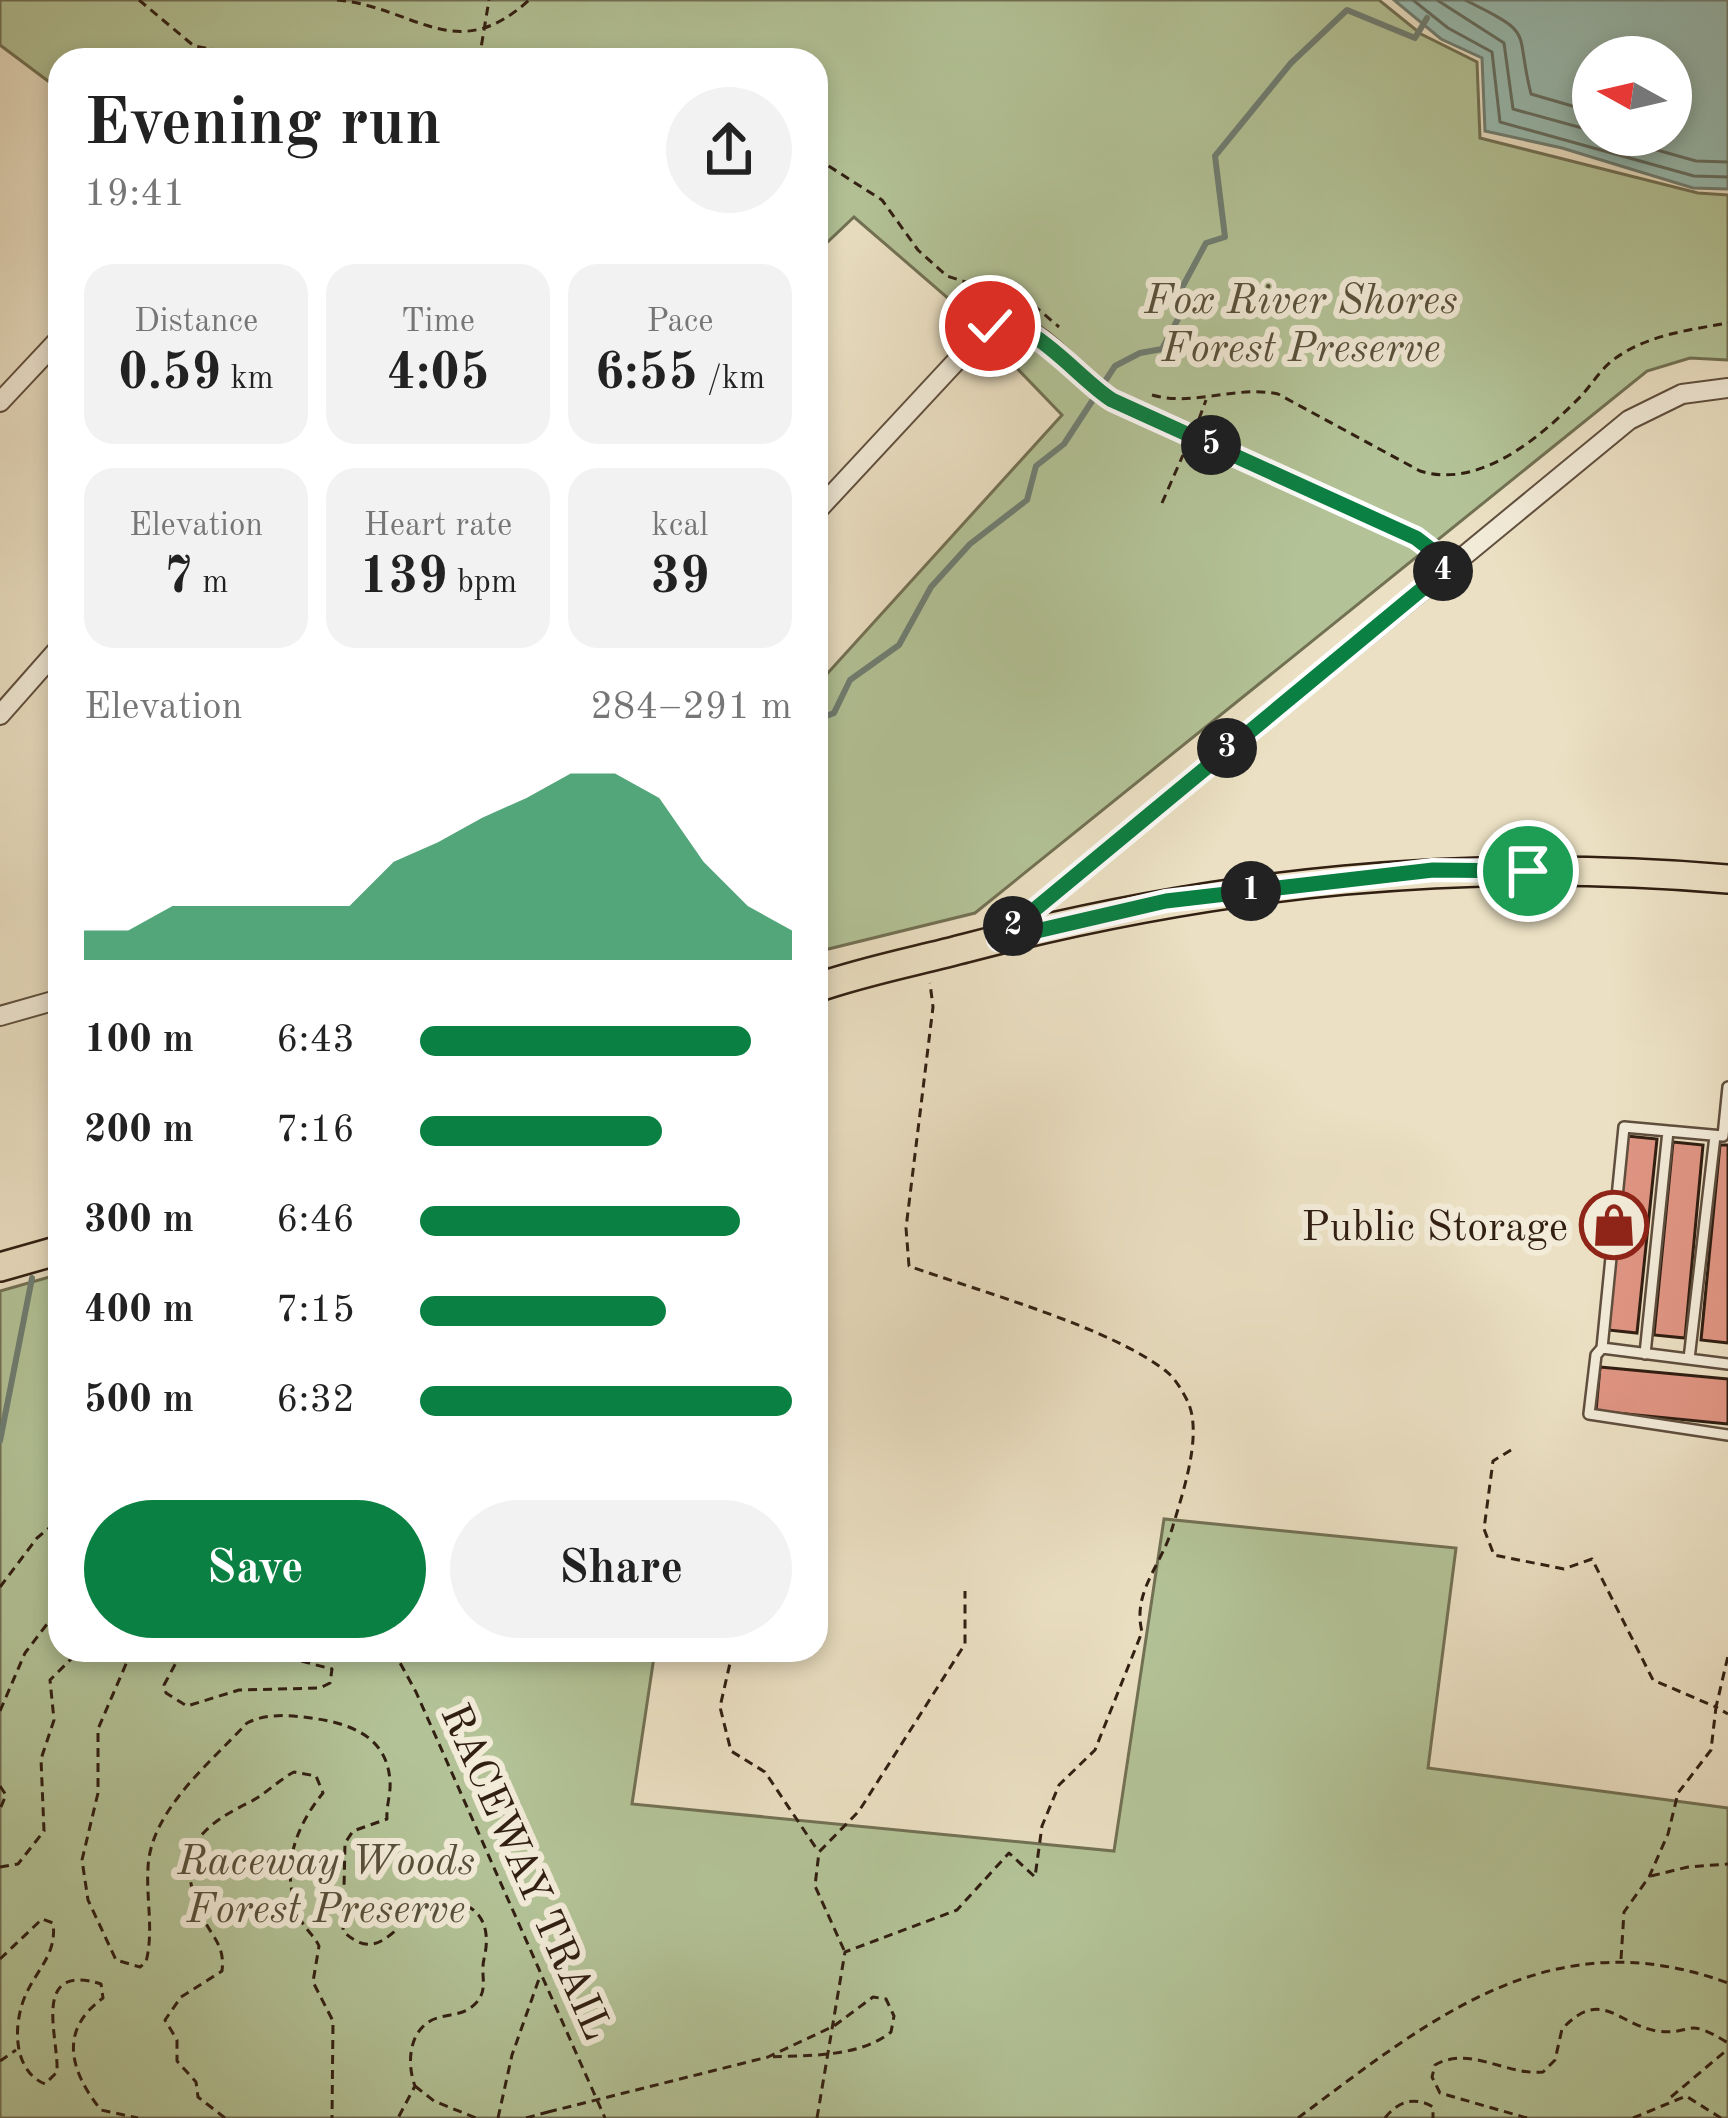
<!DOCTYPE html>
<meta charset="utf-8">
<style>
:root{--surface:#fff;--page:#f2f2f2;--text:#222;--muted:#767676;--accent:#0b8043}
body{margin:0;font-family:"Old Standard TT",serif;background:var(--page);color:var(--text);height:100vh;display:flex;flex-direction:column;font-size:45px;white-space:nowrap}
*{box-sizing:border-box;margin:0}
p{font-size:39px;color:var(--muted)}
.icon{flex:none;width:66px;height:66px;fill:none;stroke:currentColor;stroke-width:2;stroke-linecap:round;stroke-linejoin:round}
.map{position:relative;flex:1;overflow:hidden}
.side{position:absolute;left:48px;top:48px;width:780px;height:1614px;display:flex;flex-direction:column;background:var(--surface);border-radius:36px;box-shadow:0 6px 18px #0003}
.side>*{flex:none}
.needle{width:78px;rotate:278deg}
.tools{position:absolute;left:1572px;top:36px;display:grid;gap:24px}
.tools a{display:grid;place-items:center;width:120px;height:120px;border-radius:50%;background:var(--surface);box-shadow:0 6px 18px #0003;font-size:60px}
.pin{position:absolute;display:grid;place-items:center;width:102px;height:102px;color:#fff;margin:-51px;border:6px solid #fff;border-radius:50%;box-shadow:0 3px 12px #0007}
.km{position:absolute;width:60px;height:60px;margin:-30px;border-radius:50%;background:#222;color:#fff;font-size:33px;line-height:60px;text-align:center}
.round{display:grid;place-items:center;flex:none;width:126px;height:126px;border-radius:63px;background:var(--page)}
.overview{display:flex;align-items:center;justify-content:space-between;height:204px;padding:0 36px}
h1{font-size:66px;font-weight:700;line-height:90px}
.metrics{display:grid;grid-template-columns:repeat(3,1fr);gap:18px;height:204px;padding:12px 36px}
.metrics div{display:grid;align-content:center;border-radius:30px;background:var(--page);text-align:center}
.metrics b{font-size:51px;font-weight:700}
.metrics small{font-size:33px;font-weight:400}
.metrics p{font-size:33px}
.chart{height:336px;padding:24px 36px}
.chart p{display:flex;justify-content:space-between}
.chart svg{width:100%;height:216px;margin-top:12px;fill:var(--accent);opacity:.7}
.action{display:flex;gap:24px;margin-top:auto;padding:24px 36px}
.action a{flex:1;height:138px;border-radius:72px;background:var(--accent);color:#fff;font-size:48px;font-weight:700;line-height:138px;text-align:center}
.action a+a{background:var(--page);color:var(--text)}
ul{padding:0 36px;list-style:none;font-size:39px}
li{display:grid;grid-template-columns:192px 144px 1fr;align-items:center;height:90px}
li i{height:30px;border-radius:15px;background:var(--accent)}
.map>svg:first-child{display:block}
.green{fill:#b3c397;stroke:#727154;stroke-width:3}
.water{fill:#98bdb3;stroke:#6f7e73;stroke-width:3;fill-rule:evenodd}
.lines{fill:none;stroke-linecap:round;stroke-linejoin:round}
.shore{stroke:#646e62;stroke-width:3}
.stream{stroke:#6f7e73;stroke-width:6}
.building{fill:#df9583;stroke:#311f12;stroke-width:3}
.lane-casing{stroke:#604f3e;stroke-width:14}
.street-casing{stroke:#604f3e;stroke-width:22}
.primary-casing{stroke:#311f12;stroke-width:32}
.path{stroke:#311f12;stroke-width:3;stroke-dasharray:9 6;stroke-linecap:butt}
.lane{stroke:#f2ebd8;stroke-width:9}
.street{stroke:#f2ebd8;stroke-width:18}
.primary{stroke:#ebe0c3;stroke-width:27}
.route-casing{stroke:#fff;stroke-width:24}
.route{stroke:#0b8043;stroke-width:15}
.labels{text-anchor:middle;stroke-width:12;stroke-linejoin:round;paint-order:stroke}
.park-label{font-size:42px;font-style:italic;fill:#58503a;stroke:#f2ebd8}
.poi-label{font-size:42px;fill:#311f12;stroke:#f2ebd8;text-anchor:end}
.street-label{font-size:42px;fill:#311f12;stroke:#f2ebd8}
</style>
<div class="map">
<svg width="1728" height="2118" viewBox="0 0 1728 2118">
<rect width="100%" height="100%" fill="#ebe0c3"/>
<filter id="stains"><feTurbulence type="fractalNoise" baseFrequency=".00167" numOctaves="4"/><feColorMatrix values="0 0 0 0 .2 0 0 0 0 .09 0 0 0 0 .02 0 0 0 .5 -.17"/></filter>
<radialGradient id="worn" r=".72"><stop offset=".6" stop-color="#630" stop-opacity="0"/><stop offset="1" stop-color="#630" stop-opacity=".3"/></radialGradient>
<!-- green -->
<path class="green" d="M0,0h1379l42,34 56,28 3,76 218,55 30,2v165l-38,-2 -43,13 -672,542 -159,39v-266l246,-271 -106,-110 -102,-88 -38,36v-193h-756v30l-60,-45z
M60,1274v376h595l-23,154 482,47 50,-332 292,29 -28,220 300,40v310h-1728v-827z"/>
<!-- water -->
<path class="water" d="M1394,0h334v189l-35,-1 -131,-40 -77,-17 -3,-73 -41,-19zM1593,57h78v78h-78z"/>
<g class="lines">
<!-- shore -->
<path class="shore" d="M1413,0l35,28 44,24 8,70 194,54 34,1
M1437,0l67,43 9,66 80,22
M1465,0c72,36 49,26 66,94l62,18
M1604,135l92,26 32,1"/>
<!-- stream -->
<path class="stream" d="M816,720l18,-7 16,-33 49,-35 32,-58 39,-43 57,-44 9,-34 28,-22 51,-78 25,-13 22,-4 17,-32 -2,-20 29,-54 19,-6 -10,-81 76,-93 56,-53 68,28 12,-20
M0,1441l32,-163"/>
</g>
<!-- building -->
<path class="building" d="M1627,1136l30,3 -20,194 -29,-3z
M1673,1142l30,3 -18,193 -31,-3z
M1720,1145h8v198l-27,-3z
M1600,1367l128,12v45l-132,-13z"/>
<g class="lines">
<!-- lane casing -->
<g class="lane-casing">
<path id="lane" d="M1728,1087l-5,49 -99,-9 -22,221 -6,7 -7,59 139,21
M1602,1348l126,16
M1645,1354l23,-223
M1689,1359l26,-223"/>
</g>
<!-- street casing -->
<g class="street-casing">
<path id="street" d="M0,402l60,-64
M816,512l171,-184 23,-6c39,12 67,56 102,77l304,139 35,27
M0,715l60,-68
M1001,937l628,-517 53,-26 46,-6
M0,1016l60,-17"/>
</g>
<!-- primary casing -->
<g class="primary-casing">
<path id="primary" d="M816,988c48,-17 101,-27 150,-40 256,-67 499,-91 762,-69
M0,1267l60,-17"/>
</g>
<!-- path -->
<path class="path" d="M139,0l55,46 66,12 49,2
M337,0c78,7 119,67 192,0
M479,60l10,-60
M816,158l66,42 36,50 29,26 84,27 28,24
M1152,395c42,12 83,-10 126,-1l142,77c61,19 123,-36 162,-76 10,-11 19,-26 31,-35 33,-25 76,-30 115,-37
M1199,419l7,-19
M1162,503l21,-48
M1511,1450l-18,11 -9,68 10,26 70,14 28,-10 61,121 63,27 12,-51
M0,1587l37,-49 23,-19
M132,1650l-34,79v64l-16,67 6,40 28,60 24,7 6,-5c8,-31 0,-63 2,-94 2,-57 63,-106 99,-145 20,-10 42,-8 64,-5 38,5 77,18 79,64 1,12 -4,24 -3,37l-34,12 -8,12 -2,88c33,32 49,-2 74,-18 12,-7 26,-8 39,-11 30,7 34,32 28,57 -4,17 5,30 -8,44 -13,14 -29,10 -44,17 -24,12 -25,45 -17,66l-17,32
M177,1650l1,9 -14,26 2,8 21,13 52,-16 81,-2 10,-5 2,-14 -35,-9 -4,-10
M393,1650l23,42 189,426
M733,1650l-13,57 11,44 34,21 53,79
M0,1711l25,-58 35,-46
M0,1786l6,9 -6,14
M0,1867l18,-3 26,-33 -3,-72 13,-39 -4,-40 30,-30
M1651,1876l37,-9 40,-3
M844,1950l-29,-64 4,-34 40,-41 106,-167v-53
M0,1959l42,-40 11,4c4,30 -14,44 -26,69 -14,28 -16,78 18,92l12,-12c2,-35 -27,-110 44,-88l2,14c-44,32 -34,72 -2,112l37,8
M1621,1959l3,-47 25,-35 19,-43 10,-41 33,-43 5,-43 12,7
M0,2061l16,-11
M415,2086l19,15 42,17
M1671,2097l57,-48
M548,2112l220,-55 66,-31 39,-29 13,2 8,17 -3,16c-33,26 -83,23 -123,25
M225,2118l-27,-21 -2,-15 -19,-21v-21l-12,-20 16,-23 41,-26c3,-24 -8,-32 -18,-51 -30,-63 -13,-89 44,-117 17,-8 29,-22 46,-31l22,4 7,17c-31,38 -44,82 -21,129 5,9 13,15 17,24l-6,36 20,39 -1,97
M498,2118l14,-63 27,-76
M526,2118l22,-6 4,6
M817,2118l28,-166 112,-42 52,-57 26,24 7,-51 17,-41 36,-35 47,-118c-10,-40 19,-66 30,-103 10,-34 31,-93 16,-127 -5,-10 -13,-24 -21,-30 -54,-44 -189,-81 -258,-106l-3,-38 27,-221 -3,-24
M1298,2118c134,-100 253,-200 430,-135
M1385,2118c13,-17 30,-22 48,-11v11
M1527,2118l-87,-25 -8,-16 3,-12c34,-20 72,11 108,7l12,-12 7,-31c40,-42 54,-5 95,2 38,5 26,-16 71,12
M1633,2118l53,-22 35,22"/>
<!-- lane -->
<use href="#lane" class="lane"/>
<!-- street -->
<use href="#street" class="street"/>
<!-- primary -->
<use href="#primary" class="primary"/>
</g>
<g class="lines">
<!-- route casing -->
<g class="route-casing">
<path id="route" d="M990,326c37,-15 89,54 122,74l304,138 35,27 -453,375 168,-39 267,-31 95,1"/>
</g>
<!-- route -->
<use href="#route" class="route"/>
</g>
<!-- icons -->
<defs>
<g id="shop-ring" transform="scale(3.45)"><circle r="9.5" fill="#f2ebd8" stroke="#8f2418" stroke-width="1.5"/><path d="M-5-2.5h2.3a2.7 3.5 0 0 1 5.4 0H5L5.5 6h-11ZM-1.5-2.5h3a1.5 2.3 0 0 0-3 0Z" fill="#8f2418"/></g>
</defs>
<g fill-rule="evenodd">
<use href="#shop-ring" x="1614" y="1225"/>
</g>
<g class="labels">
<!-- park labels -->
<g class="park-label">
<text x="1301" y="313">Fox River Shores<tspan x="1301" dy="48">Forest Preserve</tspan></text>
<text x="326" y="1874">Raceway Woods<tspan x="326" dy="48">Forest Preserve</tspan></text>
</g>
<!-- poi labels -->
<g class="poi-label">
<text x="1568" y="1240">Public Storage</text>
</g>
<!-- street labels -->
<g class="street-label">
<text transform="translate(528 1871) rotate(66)" y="15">RACEWAY TRAIL</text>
</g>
</g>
<rect width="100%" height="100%" filter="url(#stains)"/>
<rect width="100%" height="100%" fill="url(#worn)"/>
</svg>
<div class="tools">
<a><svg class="needle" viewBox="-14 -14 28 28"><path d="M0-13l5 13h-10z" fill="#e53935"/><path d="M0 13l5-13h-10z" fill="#767676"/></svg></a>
</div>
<div class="pin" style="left:1528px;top:871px;background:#1e9e55"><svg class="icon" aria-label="arrive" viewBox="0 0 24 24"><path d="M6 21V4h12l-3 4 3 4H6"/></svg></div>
<div class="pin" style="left:990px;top:326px;background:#d93025"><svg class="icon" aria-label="check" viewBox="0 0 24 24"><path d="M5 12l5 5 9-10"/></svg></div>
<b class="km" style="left:1251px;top:891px">1</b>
<b class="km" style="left:1013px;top:926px">2</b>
<b class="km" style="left:1227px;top:748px">3</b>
<b class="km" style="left:1443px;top:571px">4</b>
<b class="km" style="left:1211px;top:445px">5</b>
<section class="side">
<div class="overview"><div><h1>Evening run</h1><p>19:41</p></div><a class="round"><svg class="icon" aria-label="share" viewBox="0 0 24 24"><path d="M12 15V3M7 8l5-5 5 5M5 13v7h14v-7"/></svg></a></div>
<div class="metrics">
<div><p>Distance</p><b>0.59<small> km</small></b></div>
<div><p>Time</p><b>4:05</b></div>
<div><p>Pace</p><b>6:55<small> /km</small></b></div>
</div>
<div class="metrics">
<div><p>Elevation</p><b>7<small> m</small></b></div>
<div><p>Heart rate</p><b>139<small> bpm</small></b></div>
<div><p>kcal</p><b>39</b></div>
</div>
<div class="chart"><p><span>Elevation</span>284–291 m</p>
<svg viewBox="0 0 160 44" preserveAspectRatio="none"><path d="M0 44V38L10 38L20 33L30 33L40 33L50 33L60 33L70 24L80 20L90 15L100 11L110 6L120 6L130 11L140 24L150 33L160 38V44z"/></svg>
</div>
<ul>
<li><b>100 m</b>6:43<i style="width:89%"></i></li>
<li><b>200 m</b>7:16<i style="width:65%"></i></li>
<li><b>300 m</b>6:46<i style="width:86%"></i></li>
<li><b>400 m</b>7:15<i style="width:66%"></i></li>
<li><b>500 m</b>6:32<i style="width:100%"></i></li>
</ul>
<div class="action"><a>Save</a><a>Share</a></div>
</section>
</div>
